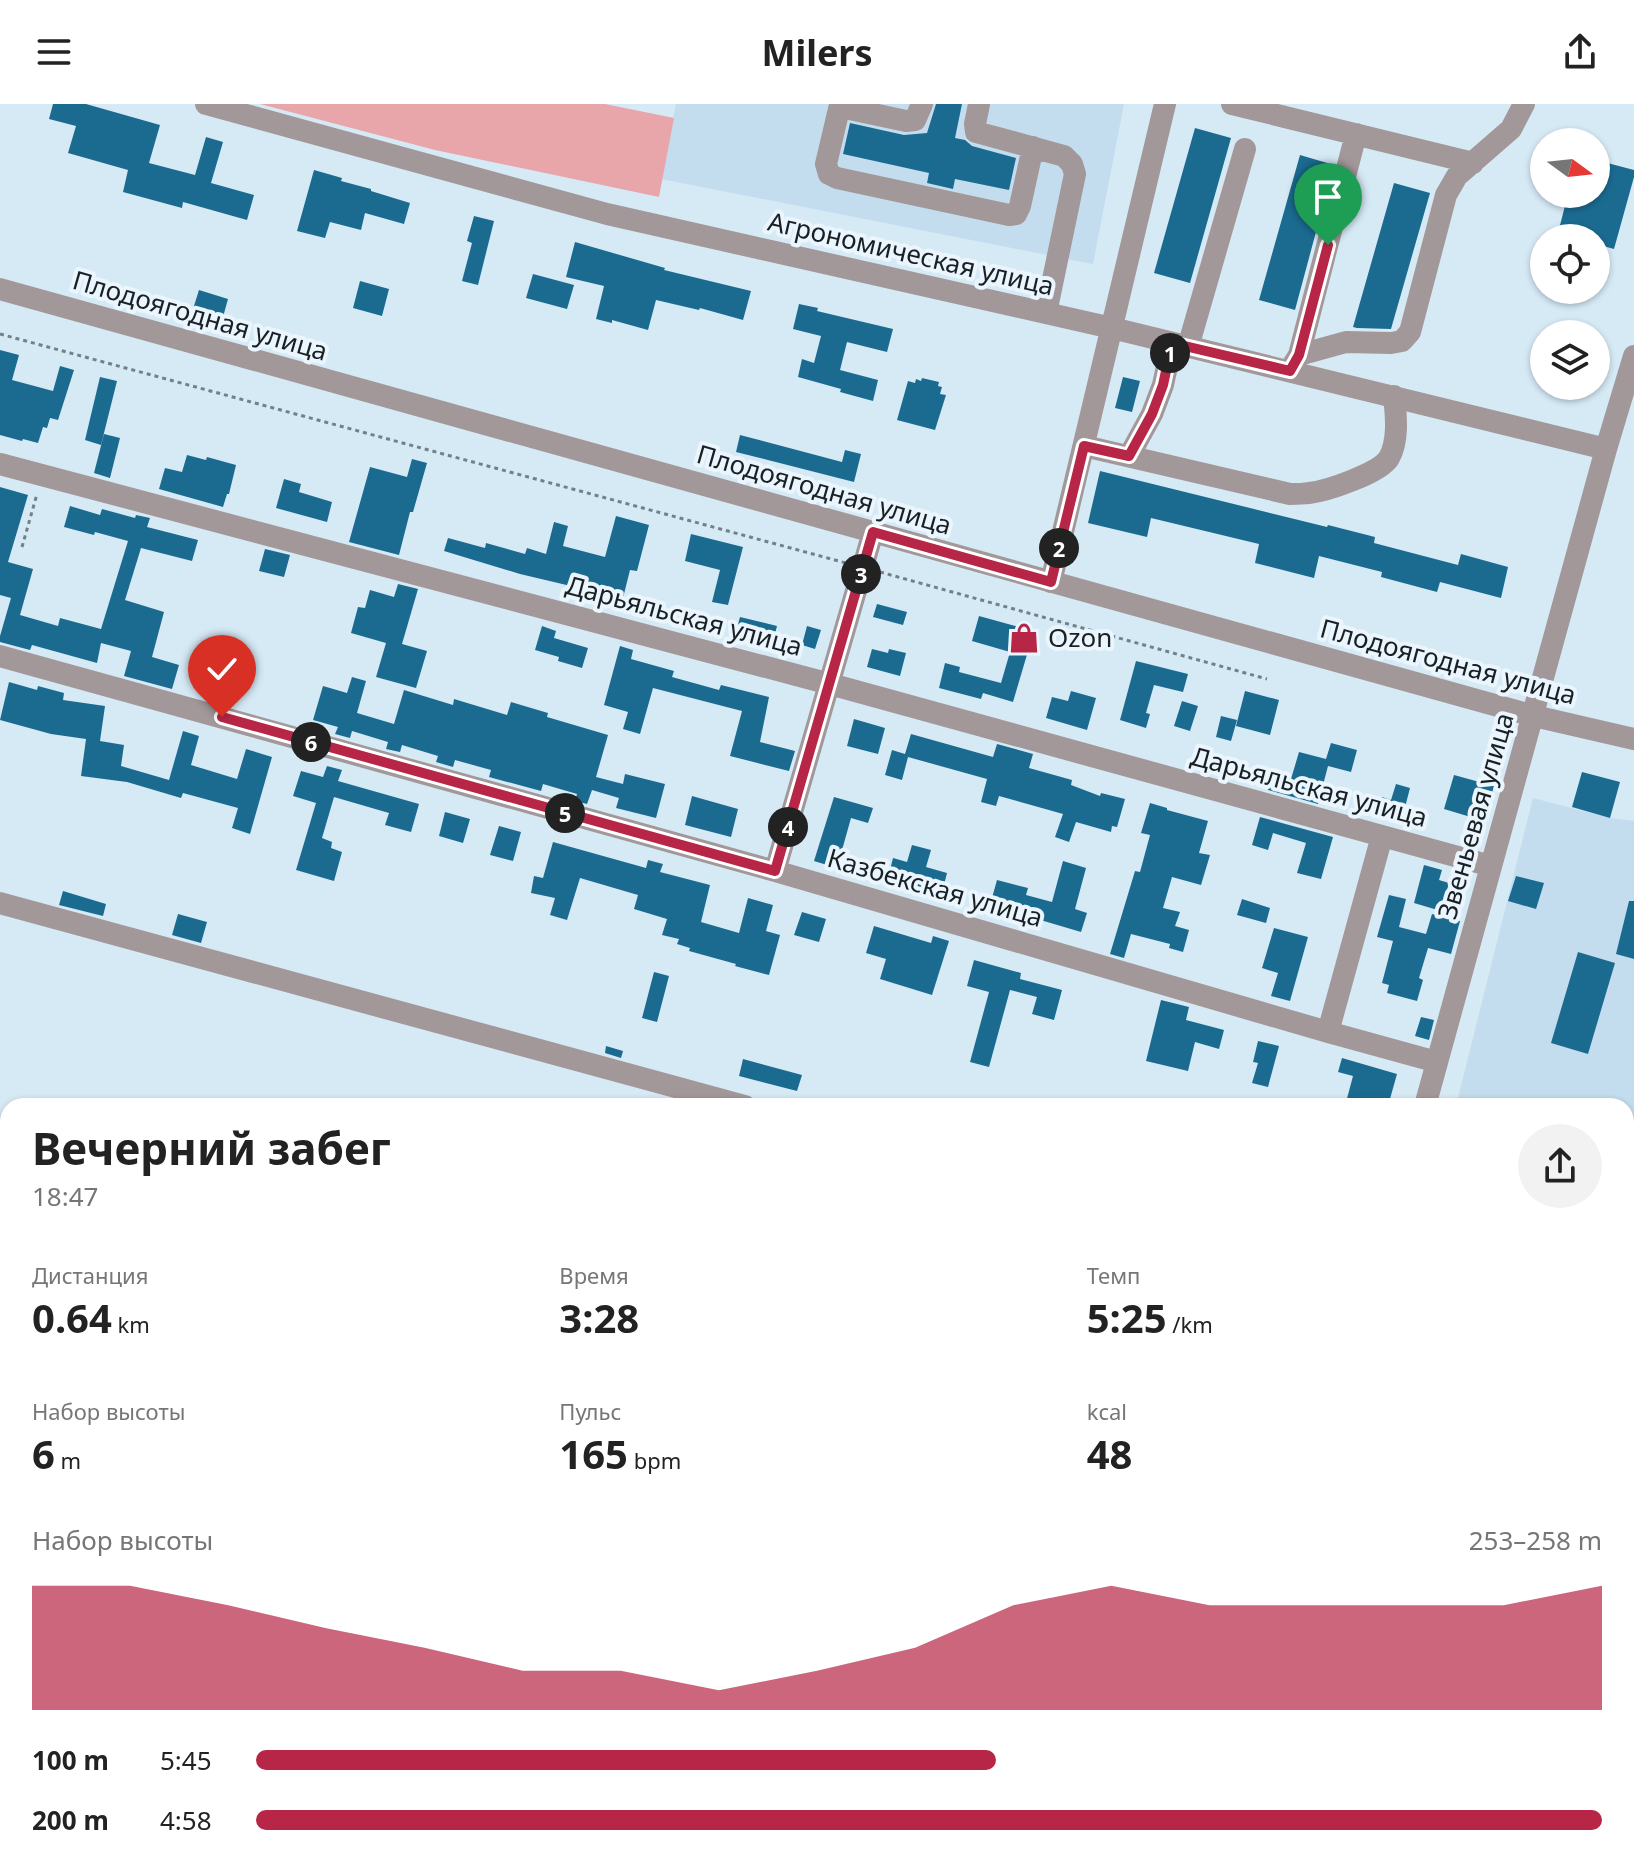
<!DOCTYPE html>
<html lang="ru">
<meta charset="utf-8">
<style>
:root{--surface:#fff;--page:#f2f2f2;--text:#222;--muted:#767676;--accent:#b72646}
body{margin:0;font-family:"Noto Sans",sans-serif;background:var(--page);color:var(--text);height:100vh;display:flex;flex-direction:column;font-size:30px;white-space:nowrap}
*{box-sizing:border-box;margin:0}
p{font-size:26px;color:var(--muted)}
.icon{flex:none;width:44px;height:44px;fill:none;stroke:currentColor;stroke-width:2;stroke-linecap:round;stroke-linejoin:round}
.map{position:relative;flex:1;overflow:hidden}
.sheet{position:absolute;left:0px;top:994px;width:1634px;height:768px;display:flex;flex-direction:column;background:var(--surface);border-radius:24px 24px 0 0;box-shadow:0 2px 6px #0004}
.sheet>*{flex:none}
.needle{width:52px;rotate:105deg}
.tools{position:absolute;left:1530px;top:24px;display:grid;gap:16px}
.tools a{display:grid;place-items:center;width:80px;height:80px;border-radius:50%;background:var(--surface);box-shadow:0 2px 6px #0004;font-size:40px}
.pin{position:absolute;display:grid;place-items:center;width:68px;height:68px;color:#fff;margin:-82px -34px;border-radius:50% 50% 50% 0;rotate:-45deg;box-shadow:0 0 8px #0007}
.pin .icon{rotate:45deg}
.km{position:absolute;width:40px;height:40px;margin:-20px;border-radius:50%;background:#222;color:#fff;font-size:22px;line-height:40px;text-align:center}
.round{display:grid;place-items:center;flex:none;width:84px;height:84px;border-radius:42px;background:var(--page)}
.overview{display:flex;align-items:center;justify-content:space-between;height:136px;padding:0 32px}
h1{font-size:44px;font-weight:700;line-height:60px}
.stats{display:grid;grid-template-columns:repeat(3,1fr);gap:12px;height:136px;padding:8px 32px}
.stats div{display:grid;align-content:center}
.stats b{font-size:40px;font-weight:700}
.stats small{font-size:22px;font-weight:400}
.stats p{font-size:22px}
.chart{height:224px;padding:16px 32px}
.chart p{display:flex;justify-content:space-between}
.chart svg{width:100%;height:144px;margin-top:8px;fill:var(--accent);opacity:.7}
ul{padding:0 32px;list-style:none;font-size:26px}
li{display:grid;grid-template-columns:128px 96px 1fr;align-items:center;height:60px}
li i{height:20px;border-radius:10px;background:var(--accent)}
header{display:flex;justify-content:space-between;align-items:center;height:104px;padding:0 32px;background:var(--surface);font-size:36px;font-weight:700}
.map>svg:first-child{display:block}
.built{fill:#c3ddee}
.green{fill:#e8a6ab}
.building{fill:#1b6b91}
.lines{fill:none;stroke-linecap:round;stroke-linejoin:round}
.path{stroke:#738088;stroke-width:3;stroke-dasharray:4 4;stroke-linecap:butt}
.minor{stroke:#a39899;stroke-width:22}
.route-casing{stroke:#fff;stroke-width:16}
.route{stroke:#b72646;stroke-width:10}
.labels{text-anchor:middle;stroke-width:8;stroke-linejoin:round;paint-order:stroke}
.street-label{font-size:26px;fill:#192024;stroke:#eaf5fd}
.poi-label{font-size:26px;fill:#192024;stroke:#eaf5fd;text-anchor:start}
</style>
<header><svg class="icon" aria-label="menu" viewBox="0 0 24 24"><path d="M4 6h16M4 12h16M4 18h16"/></svg>Milers<svg class="icon" aria-label="share" viewBox="0 0 24 24"><path d="M12 15V3M7 8l5-5 5 5M5 13v7h14v-7"/></svg></header>
<div class="map">
<svg width="1634" height="1762" viewBox="0 0 1634 1762">
<rect width="100%" height="100%" fill="#d6eaf6"/>
<!-- built -->
<path class="built" d="M676,0h448l-31,160 -432,-85z
M1533,694l77,20 24,3v332l-8,-2v-45h-170z"/>
<!-- green -->
<path class="green" d="M260,0h345l69,14 -15,79 -224,-47z
M1626,1622l8,1v66l-8,-2z"/>
<!-- building -->
<path class="building" d="M53,0h33l74,21 -11,38 46,12 11,-38 17,5 -12,41 43,12 -7,25 -64,-18 -1,6 -59,-16 5,-22 -60,-17 8,-27 -27,-7z
M936,0h26l-7,34 10,2 7,6 44,12 -7,32 -54,-11 -2,10 -26,-6 2,-10 -86,-19 7,-31 54,12 23,-2z
M1195,24l36,10 -41,145 -36,-10z
M1300,51l34,10 -39,145 -36,-10z
M1596,56l38,10v7l-20,72 -18,-5v-6h-20l-18,-5 10,-39h28z
M314,66l28,8 -1,3 30,8v2l39,12 -6,21 -39,-11 -4,17 -31,-8 -5,16 -28,-7z
M1394,79l36,10 -39,136 -34,-1 -4,-1z
M474,112l20,5 -16,64 -16,-4 10,-38 -5,-2z
M575,138l90,26 -1,2 87,21 -8,29 -43,-12 -1,2 -43,-10 -8,30 -36,-10v3l-16,-4 8,-33 -38,-9z
M533,170l41,11 -7,24 -41,-11z
M360,177l29,8 -7,27 -29,-8z
M199,186l29,9 -5,18 -30,-8z
M799,200l19,4 -1,3 76,18 -6,23 -40,-10 -7,28 38,10 -5,21 -33,-9 1,-3 -43,-12 4,-18 12,4 7,-27 -28,-7z
M0,246l19,5 -7,25 41,11 7,-25 14,4 -16,50 -8,-2 -3,10 -4,-1 -5,16 -15,-4 -1,2 -22,-6z
M100,273l17,4 -16,64 -16,-5z
M1123,273l17,4 -8,31 -17,-4z
M922,274l17,4 -1,4 4,1 -2,7 6,1 -11,35 -38,-10 11,-39 7,2 1,-4 5,2z
M104,330l16,4 -10,40 -16,-5z
M740,331l102,27 3,-12 16,4 -7,28 -118,-30z
M187,351l19,5 1,-3 29,8 -7,29h-2l-4,13 -64,-18 6,-21 17,4z
M412,355l15,4 -14,49h-3l-11,43 -50,-13 21,-75 37,10z
M1100,367l227,56 1,-2 47,12 -1,6 84,22 3,-11 47,13 -7,31 -61,-16 -3,10 -56,-15 1,-5 -63,-16 -5,22 -59,-15 4,-19 -108,-26 -4,19 -59,-14z
M284,375l17,5 -2,8 33,10 -5,20 -51,-14z
M0,383l28,8 -20,67 25,7 -13,46 38,11 2,-8 41,11 27,-88 -33,-9 -1,3 -30,-8 6,-21 30,9 2,-6 33,9 1,-3 14,3 -3,9 51,13 -6,21 -51,-13 -16,52 39,12 -12,45 27,8 -7,24 -48,-13 7,-25 -30,-8 -4,20 -65,-18 -2,5 -30,-8v-6l11,-38 -11,-3z
M616,412l33,9 -12,46 -7,-1 -8,32 -47,-13v-2l-55,-13 -76,-23 4,-13 37,10 1,-5 39,11 2,-6 19,6 8,-32 14,4 -5,20 42,11z
M691,430l52,13 -15,58 -16,-3 8,-32 -35,-9z
M265,445l25,6 -6,22 -25,-6z
M398,480l20,5 -16,55 25,7 -11,37 -40,-11 10,-34 -35,-10 7,-26 7,1 5,-18 24,7z
M877,500l30,8 -4,13 -30,-8z
M979,512l55,15 -21,71 -30,-9 -2,6 -42,-11 6,-25 15,4 -1,5 42,11 9,-31 -38,-11z
M740,513l37,9 -4,16 -37,-10z
M542,522l14,5 -2,7 34,10 -6,20 -24,-7 1,-4 -24,-7z
M807,522l14,4 -6,19 -13,-4z
M620,542l13,4 -2,9 43,12 -2,6 47,13 2,-5 48,12 -9,45 35,9 -6,20 -59,-15 12,-45 -89,-23 -13,46 -17,-5 5,-17 -24,-7z
M872,545l16,4 1,-4 17,4 -6,23 -33,-9z
M1136,557l52,13 -5,18 -29,-7 -8,28 4,1 -4,14 -26,-8z
M352,573l14,4 -9,32 37,11 10,-34 49,15 1,-6 53,16 4,-13 37,11 -1,4 61,18 -12,42 27,7 2,-10 40,10 -9,34 -40,-10 3,-10 -27,-8 -5,14 -12,-3 2,-7 -34,-10 -2,7 -52,-14 2,-7 -36,-10 -2,7 -17,-5 2,-6 -36,-11 -2,7 -14,-3 2,-7 -36,-11 -2,7 -15,-4 3,-7 -25,-7 10,-34 24,7z
M9,578l28,8 1,-4 26,7 -1,7 42,6 -5,35 24,4 -3,21 48,14 14,-49 16,5 -8,29 46,14 9,-30 26,8 -22,77 -18,-6 6,-20 -55,-15 -2,5 -54,-16 -46,-6 5,-37 -35,-5 -51,-14z
M1071,587l25,7 -9,32 -41,-12 6,-21 16,4z
M1245,587l34,9 -9,35 -34,-9z
M1182,597l16,5 -8,25 -16,-5z
M1221,612l16,4 -6,21 -15,-4z
M854,615l31,9 -7,26 -31,-8z
M911,630l82,23 4,-13 36,10 -4,14 43,12 -1,5 29,11 1,-3 24,6 -8,28 -5,-1 -1,6 -35,-10 -7,20 -14,-5 8,-23 -64,-18 -3,10 -15,-4 6,-23 -79,-22 -6,23 -17,-5 7,-25 13,4z
M1331,639l26,7 -6,22 -23,-6 -10,38 -50,-14 4,-16 19,5 8,-27 27,7z
M327,662l15,4 -4,11 81,23 -8,28 -26,-7 4,-12 -55,-16 -12,41 10,4 -1,6 11,4 -8,29 -38,-11 20,-67 -23,-7 8,-25 22,6z
M1582,668l38,10 -10,36 -38,-11z
M1454,671l40,11 -10,35 -40,-12z
M1396,680l14,4 -8,31 -25,-6 5,-16 9,3z
M692,692l46,13 -7,28 -46,-12z
M834,693l39,11 -5,15 -17,-5 -14,50 -23,-7z
M1150,699l17,5v2l41,11 -9,32 11,2 -9,30 -29,-8 -9,31 17,4 -5,14 14,4 -6,22 -14,-4 1,-4 -39,-10 -7,24 -14,-4 25,-83 5,1 10,-37 -9,-2z
M445,708l25,7 -7,24 -24,-7z
M1260,713l73,20 -12,42 -24,-6 9,-30 -33,-10 -5,17 -16,-5z
M499,722l22,6 -8,29 -23,-6z
M553,738l93,26 2,-8 15,4 -3,8 50,13 -9,37 38,11 9,-35 25,7 -7,26 14,4 -11,40 -34,-9 1,-2 -47,-13 1,-3 -13,-4 2,-5 -17,-4 5,-16 -33,-10 4,-14 -58,-17 -13,42 -17,-5 5,-17 -24,-5 3,-17 9,2z
M912,741l19,5 -5,17 21,6 -5,20 -54,-15 5,-20 14,4z
M1063,757l23,7 -11,41 12,4 -6,19 -91,-27 7,-25 31,8 -2,7 26,7z
M1424,761l18,5 -3,10 10,3 -8,28 -27,-8z
M1516,772l28,7 -8,26 -28,-8z
M63,787l43,13 -3,12 -44,-11z
M1389,791l17,4 -7,28 27,7 6,-20 28,7 -9,33 -23,-6 -9,30 4,2 -6,21 -30,-8 2,-8 -7,-2 11,-42 -16,-4z
M1242,795l28,9 -4,15 -29,-8z
M1629,797h5v58l-18,-5z
M802,808l24,7 -7,23 -25,-7z
M178,810l29,8 -6,21 -29,-8z
M874,822l57,17 2,-7 16,5 -17,54 -52,-16 6,-20 -20,-6z
M1274,824l34,9 -18,64 -19,-5 7,-23 -16,-5z
M1578,848l37,11 -27,91 -37,-11z
M974,856l47,13 -1,6 42,11 -8,30 -22,-6 5,-17 -27,-7 -21,77 -19,-5 19,-70 -22,-6z
M654,868l15,4 -12,46 -15,-4z
M1161,896l28,7 -3,13 38,10 -5,19 -24,-7 -7,29 -42,-10z
M1421,913l13,3 -5,20 -14,-4z
M1258,937l21,5 -11,41 -16,-4 6,-20 -5,-1z
M606,942l17,5 -2,7 -16,-5z
M1342,954l55,16 -9,32 -13,-4 -1,4h-29l8,-30 -15,-4z
M743,955l59,16 -5,16 -58,-15z"/>
<g class="lines">
<!-- path -->
<path class="path" d="M0,230l846,229
M22,443l15,-53
M880,468l387,107"/>
<!-- minor -->
<path class="minor" d="M206,0l401,110 505,114 494,121
M922,0l-7,16 -9,1 -61,-13 -6,1 -13,55 3,10 8,4 172,37 7,-1 4,-8 13,-59
M979,0l-4,20 1,8 88,24 8,8 3,10 -29,139
M1232,0l241,59
M0,185l1534,427 100,23
M1188,243l57,-198
M1299,251l47,-13 45,1 11,-2 8,-9 36,-137 11,-19 54,-47 13,-25
M1294,259l5,-8 57,-221
M1084,342l206,48c6,0 13,0 19,-1 18,-2 71,-20 80,-35 10,-18 7,-43 5,-62
M1129,352l23,-42 11,-29 9,-42
M0,360l830,220 661,182
M1051,478l114,-478
M0,552l775,215 553,161 109,30
M775,767l98,-339
M0,799l745,203
M1328,928l54,-196
M1425,1002l181,-657 28,-93
M1626,1091l8,-1
M0,1392l8,2
M0,1602l8,2
M101,1762l1,-8
M321,1762l2,-8"/>
</g>
<g class="lines">
<!-- route casing -->
<g class="route-casing">
<path id="route" d="M222,613l553,154 98,-339 178,50 33,-136 45,10 23,-42 11,-29 9,-42 118,28 9,-16 29,-110"/>
</g>
<!-- route -->
<use href="#route" class="route"/>
</g>
<!-- icons -->
<defs>
<g id="shop-bare" transform="scale(2.4)"><path d="M-5-2.5h2.3a2.7 3.5 0 0 1 5.4 0H5L5.5 6h-11ZM-1.5-2.5h3a1.5 2.3 0 0 0-3 0Z" fill="#b72646" stroke="#eaf5fd" stroke-width="2.5" paint-order="stroke"/></g>
</defs>
<g fill-rule="evenodd">
<use href="#shop-bare" x="1024" y="534"/>
</g>
<g class="labels">
<!-- street labels -->
<g class="street-label">
<text transform="translate(911 150) rotate(13)" y="9">Агрономическая улица</text>
<text transform="translate(200 212) rotate(16)" y="9">Плодоягодная улица</text>
<text transform="translate(824 386) rotate(16)" y="9">Плодоягодная улица</text>
<text transform="translate(684 512) rotate(15)" y="9">Дарьяльская улица</text>
<text transform="translate(1448 558) rotate(15)" y="9">Плодоягодная улица</text>
<text transform="translate(1309 683) rotate(15)" y="9">Дарьяльская улица</text>
<text transform="translate(1476 712) rotate(-74)" y="9">Звеньевая улица</text>
<text transform="translate(935 784) rotate(16)" y="9">Казбекская улица</text>
</g>
<!-- poi labels -->
<g class="poi-label">
<text x="1048" y="543">Ozon</text>
</g>
</g>
</svg>
<div class="tools">
<a><svg class="needle" viewBox="-14 -14 28 28"><path d="M0-13l5 13h-10z" fill="#e53935"/><path d="M0 13l5-13h-10z" fill="#767676"/></svg></a>
<a><svg class="icon" aria-label="locate" viewBox="0 0 24 24"><circle cx="12" cy="12" r="6"/><path d="M12 2v4M12 18v4M2 12h4M18 12h4"/></svg></a>
<a><svg class="icon" aria-label="layers" viewBox="0 0 24 24"><path d="M12 4l9 5-9 5-9-5zM3 14l9 5 9-5"/></svg></a>
</div>
<div class="pin" style="left:1328px;top:141px;background:#1e9e55"><svg class="icon" aria-label="arrive" viewBox="0 0 24 24"><path d="M6 21V4h12l-3 4 3 4H6"/></svg></div>
<div class="pin" style="left:222px;top:613px;background:#d93025"><svg class="icon" aria-label="check" viewBox="0 0 24 24"><path d="M5 12l5 5 9-10"/></svg></div>
<b class="km" style="left:1170px;top:249px">1</b>
<b class="km" style="left:1059px;top:444px">2</b>
<b class="km" style="left:861px;top:470px">3</b>
<b class="km" style="left:788px;top:723px">4</b>
<b class="km" style="left:565px;top:709px">5</b>
<b class="km" style="left:311px;top:638px">6</b>
<section class="sheet">
<div class="overview"><div><h1>Вечерний забег</h1><p>18:47</p></div><a class="round"><svg class="icon" aria-label="share" viewBox="0 0 24 24"><path d="M12 15V3M7 8l5-5 5 5M5 13v7h14v-7"/></svg></a></div>
<div class="stats">
<div><p>Дистанция</p><b>0.64<small> km</small></b></div>
<div><p>Время</p><b>3:28</b></div>
<div><p>Темп</p><b>5:25<small> /km</small></b></div>
</div>
<div class="stats">
<div><p>Набор высоты</p><b>6<small> m</small></b></div>
<div><p>Пульс</p><b>165<small> bpm</small></b></div>
<div><p>kcal</p><b>48</b></div>
</div>
<div class="chart"><p><span>Набор высоты</span>253–258 m</p>
<svg viewBox="0 0 160 44" preserveAspectRatio="none"><path d="M0 44V6L10 6L20 12L30 19L40 25L50 32L60 32L70 38L80 32L90 25L100 12L110 6L120 12L130 12L140 12L150 12L160 6V44z"/></svg>
</div>
<ul>
<li><b>100 m</b>5:45<i style="width:55%"></i></li>
<li><b>200 m</b>4:58<i style="width:100%"></i></li>
</ul>
</section>
</div>
